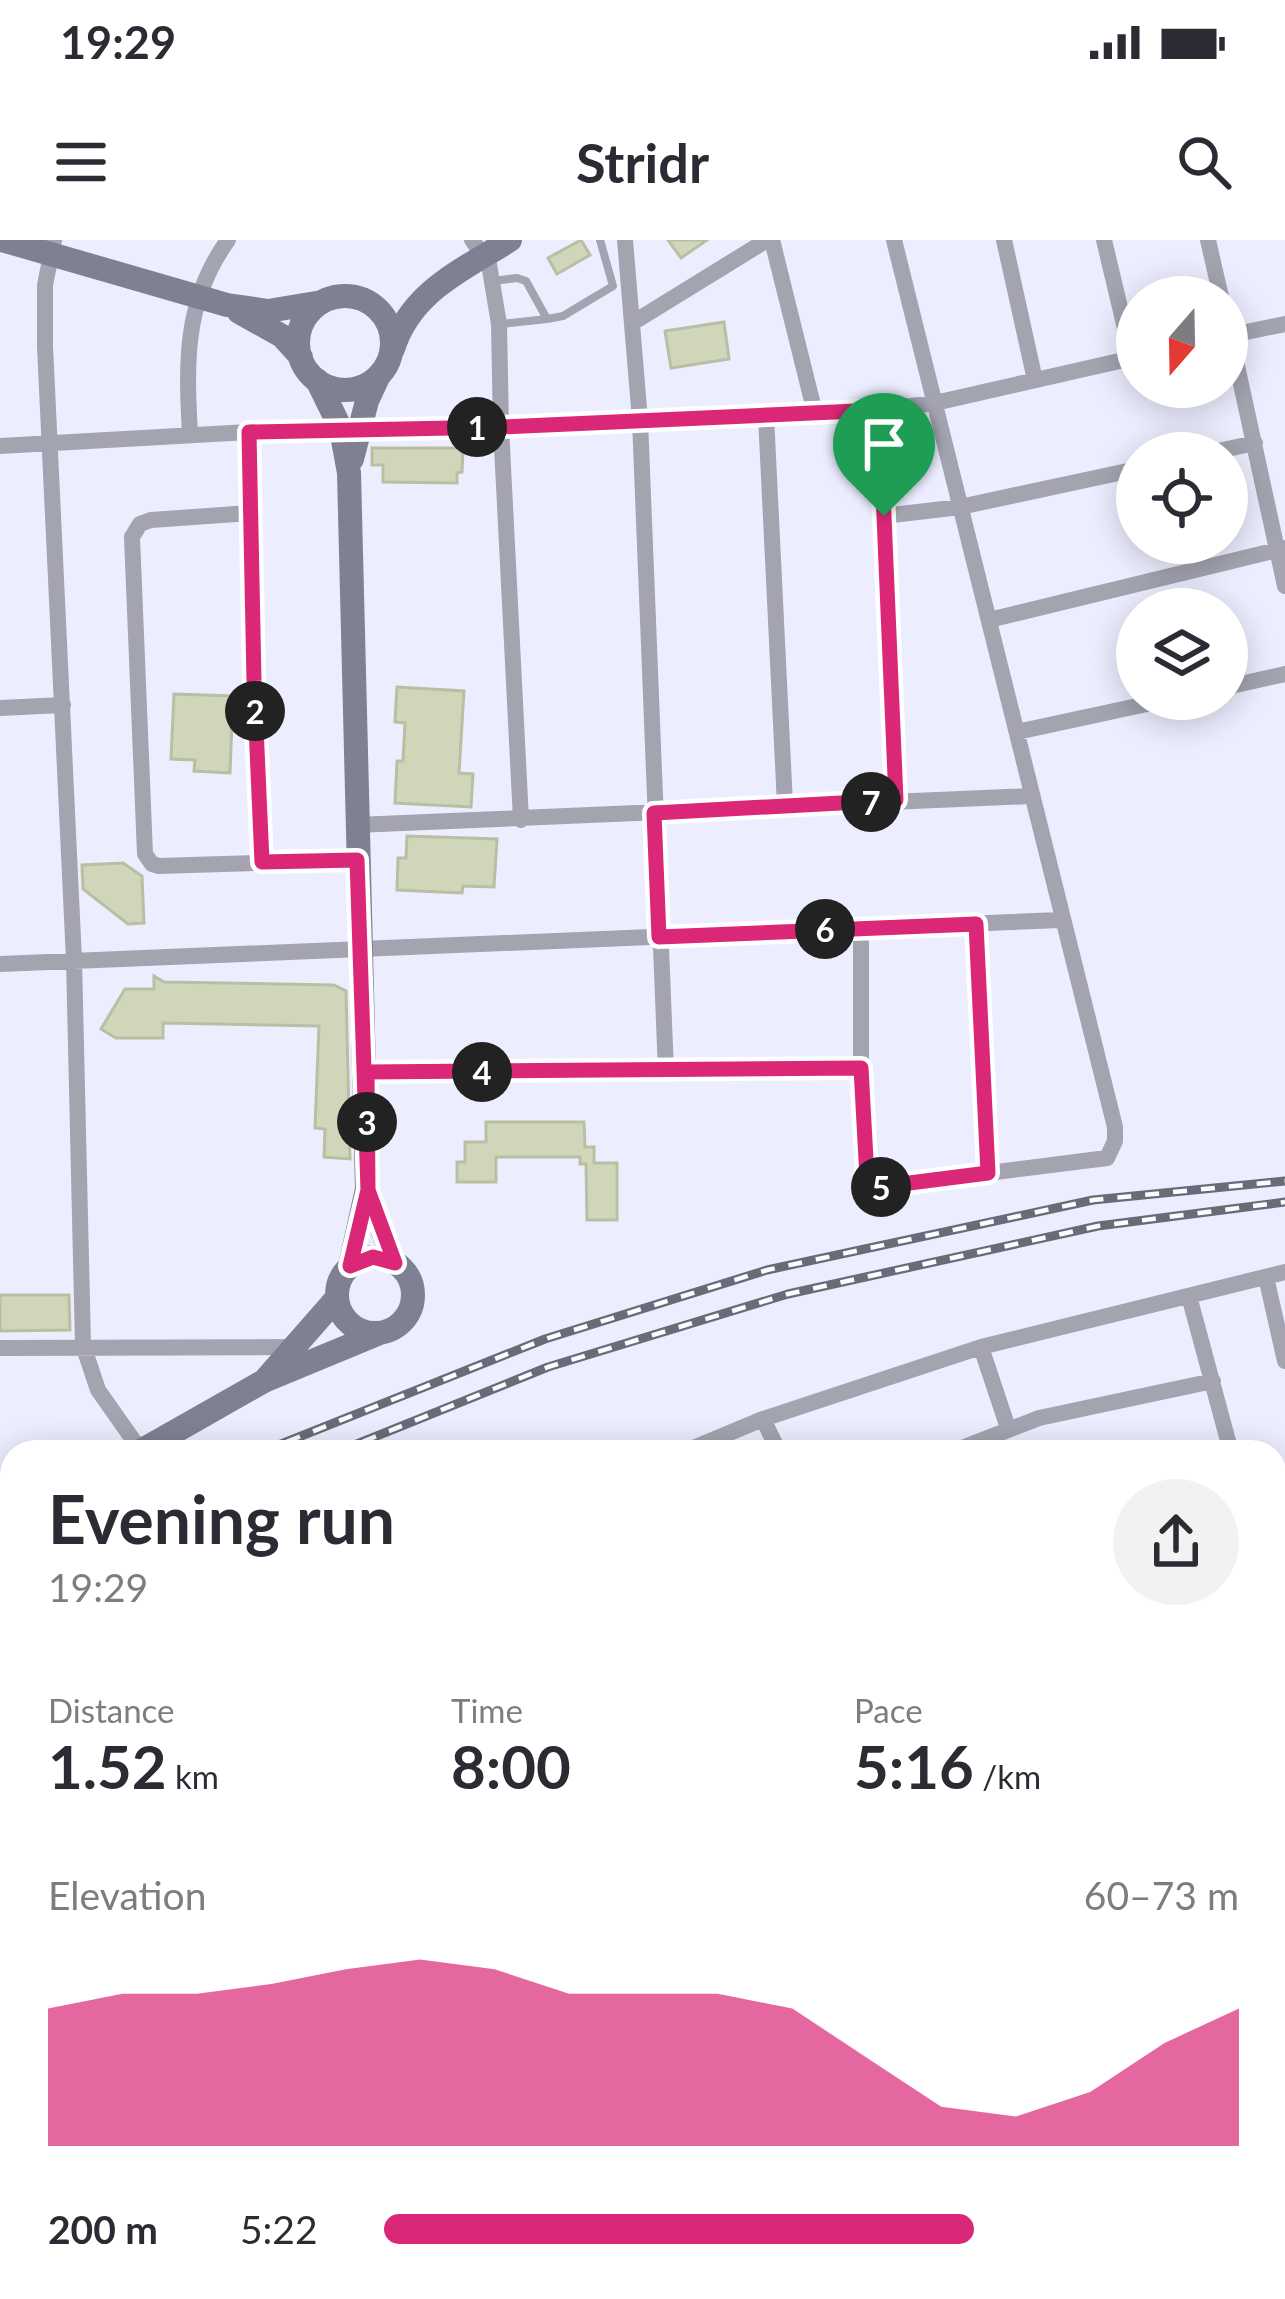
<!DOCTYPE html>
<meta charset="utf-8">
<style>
:root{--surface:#fff;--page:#f2f2f3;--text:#2b2b33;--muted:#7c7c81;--accent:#db2777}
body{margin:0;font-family:Lato,sans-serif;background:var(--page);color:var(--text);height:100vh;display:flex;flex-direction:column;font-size:45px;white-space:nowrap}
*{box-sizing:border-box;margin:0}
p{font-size:39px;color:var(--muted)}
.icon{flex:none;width:66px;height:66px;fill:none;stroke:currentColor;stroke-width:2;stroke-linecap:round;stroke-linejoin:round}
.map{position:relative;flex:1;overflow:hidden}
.drawer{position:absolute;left:0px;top:1200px;width:1287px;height:861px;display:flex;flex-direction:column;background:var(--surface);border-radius:36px 36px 0 0;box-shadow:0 6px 30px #0003}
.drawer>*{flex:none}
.needle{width:78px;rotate:200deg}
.tools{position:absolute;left:1116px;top:36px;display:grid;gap:24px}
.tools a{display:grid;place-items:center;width:132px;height:132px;border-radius:50%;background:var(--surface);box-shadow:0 6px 30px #0003;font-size:60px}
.pin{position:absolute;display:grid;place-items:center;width:102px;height:102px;color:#fff;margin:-123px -51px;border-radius:50% 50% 50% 0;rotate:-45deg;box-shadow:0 0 12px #0007}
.pin .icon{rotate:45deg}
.km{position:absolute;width:60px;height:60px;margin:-30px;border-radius:50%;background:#222;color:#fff;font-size:33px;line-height:60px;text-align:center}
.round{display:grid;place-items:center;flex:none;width:126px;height:126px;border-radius:63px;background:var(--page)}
.overview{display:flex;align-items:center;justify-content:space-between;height:204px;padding:0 48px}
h1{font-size:66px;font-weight:700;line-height:90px}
.stats{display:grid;grid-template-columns:repeat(3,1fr);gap:18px;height:204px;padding:12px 48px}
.stats div{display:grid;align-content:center}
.stats b{font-size:60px;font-weight:700}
.stats small{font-size:33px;font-weight:400}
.stats p{font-size:33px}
.chart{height:336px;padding:24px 48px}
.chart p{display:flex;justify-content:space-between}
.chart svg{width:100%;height:216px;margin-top:12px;fill:var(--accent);opacity:.7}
ul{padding:0 48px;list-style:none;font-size:39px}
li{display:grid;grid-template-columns:192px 144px 1fr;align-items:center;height:90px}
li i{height:30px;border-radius:15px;background:var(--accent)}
.status{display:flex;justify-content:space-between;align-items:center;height:84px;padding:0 60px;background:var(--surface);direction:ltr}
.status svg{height:33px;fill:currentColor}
header{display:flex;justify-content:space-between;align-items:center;height:156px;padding:0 48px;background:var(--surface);font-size:54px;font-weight:700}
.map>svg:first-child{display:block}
.building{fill:#d0d6b9;stroke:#babfa3;stroke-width:3}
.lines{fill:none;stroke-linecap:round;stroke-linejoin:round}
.lane{stroke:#a3a4b0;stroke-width:8}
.street{stroke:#a3a4b0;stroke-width:16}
.secondary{stroke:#7f8091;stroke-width:24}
.rail-casing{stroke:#6a6b78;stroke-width:9}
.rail{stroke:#fcfcfc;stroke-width:4.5;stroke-dasharray:14;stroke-linecap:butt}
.route-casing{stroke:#fff;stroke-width:24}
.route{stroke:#db2777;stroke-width:15}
</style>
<div class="status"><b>19:29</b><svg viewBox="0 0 49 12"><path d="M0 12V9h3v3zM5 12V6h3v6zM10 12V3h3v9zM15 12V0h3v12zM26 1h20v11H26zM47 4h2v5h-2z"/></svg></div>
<header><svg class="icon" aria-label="menu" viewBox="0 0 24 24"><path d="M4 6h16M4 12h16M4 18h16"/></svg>Stridr<svg class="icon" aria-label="search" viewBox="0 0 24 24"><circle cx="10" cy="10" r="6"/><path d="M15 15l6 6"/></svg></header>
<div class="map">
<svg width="1285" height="2059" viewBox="0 0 1285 2059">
<rect width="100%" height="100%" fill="#ecedff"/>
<!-- building -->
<path class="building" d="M581,0l9,15 -33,19 -9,-16z
M668,0h39l-26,18z
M724,82l5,37 -58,9 -6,-37z
M372,208h91l-1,24 -5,1v10l-74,-1v-17h-11z
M397,447l67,4 -5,82 14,1 -2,33 -76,-4 2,-42h6l2,-38 -10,-1z
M174,454l59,2 -3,77 -36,-2 1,-11 -24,-1z
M407,596l90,3 -3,48 -31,-1 -1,7 -65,-3 1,-32h8z
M123,623l19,13 2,47 -16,1 -45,-35 -1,-24z
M154,736l10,6 170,3 12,6 4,168 -26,-2 1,-28 -10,-1 4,-102 -156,-3v15h-47l-15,-9 24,-40h29z
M486,882h98l1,25h9v16h23v57h-30l-1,-56h-6v-7h-84v25h-39v-20h8v-20h21z
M0,1055h69l1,35 -70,1z"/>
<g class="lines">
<!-- lane -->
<path class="lane" d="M493,41l24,-3 9,3 21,38 16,-3 50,-30 -13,-46
M500,84l47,-5
M224,2059l2,-10
M300,2059l3,-10"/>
<!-- street -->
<path class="street" d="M54,0l-9,45v61l29,614 9,385 15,45 43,61
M472,0l17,24 10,60 2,103 20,393
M625,0l15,180 26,652
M772,0l43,173
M1004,0l31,140
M1104,0l28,118
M1208,0l13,57
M1227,80l58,266
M634,82l133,-82
M1227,96l58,-12
M879,170l17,390
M766,176l19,389
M249,192l5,249 8,181
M190,194c-4,-71 -6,-133 38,-194
M0,206l249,-14 252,-5 378,-17 56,-7 202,-46
M1209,213l46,-10
M250,273l-99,7 -11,4 -8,13 13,317 7,10 7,2 198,-6
M884,276l76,-9 177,-38
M989,380l296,-72
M1227,447l58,-13
M0,468l63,-3
M1017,492l153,-33
M356,585l675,-29
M976,684l12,249
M861,688v140l6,110 4,6 7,3 229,-29 8,-17v-14l-221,-887
M0,724l1060,-44
M367,832l494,-4
M1266,1037l19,84
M1189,1056l42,156
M981,1107l27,81
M0,1108l294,-1
M763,1179l16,33
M684,1212l79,-33 218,-72 304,-75
M952,1212l87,-34 174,-37
M1275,1238l10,-2
M1275,1338l10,-2
M1275,1607l10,-2
M0,1631l12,-8
M1275,1826l10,9
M1275,1875l10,-11
M1275,2018l10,-20
M1275,2046l10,1
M127,2049l33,10
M1096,2049l12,10
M375,2059l2,-10
M483,2059l2,-10
M940,2059l4,-10
M1036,2059l6,-10
M1150,2059l5,-10
M1254,2059l5,-10"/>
<!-- secondary -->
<path class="secondary" d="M2,0l225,65 41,6 54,-9
M298 103a47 47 0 1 1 94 0a47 47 0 1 1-94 0Z
M239,72l43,24 19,21
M393,109c18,-58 70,-79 117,-109
M317,140l24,49 8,44 18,716 -17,77
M352,219l15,-58 12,-26
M368,952l27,71
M337 1055a38 38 0 1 1 76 0a38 38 0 1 1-76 0Z
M266,1139l71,-81
M139,1212l125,-71 116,-48
M0,1302l12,-8"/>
<!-- rail casing -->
<g class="rail-casing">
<path id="rail" d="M261,1212l284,-113 222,-69 326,-70 192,-19
M337,1212l211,-85 240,-73 310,-68 187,-24
M0,1352l12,-8
M0,1389l12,-8"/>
</g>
<!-- rail -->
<use href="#rail" class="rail"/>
</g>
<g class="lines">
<!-- route casing -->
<g class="route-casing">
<path id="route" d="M884,276l-5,-106 -378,17 -252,5 5,249 8,181 95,-2 11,330 -18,76 23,-9 22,6 -27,-73 -1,-118 494,-4 6,110 11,9 110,-14 -12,-249 -317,13 -5,-124 242,-13 -12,-284"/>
</g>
<!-- route -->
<use href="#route" class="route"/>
</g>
</svg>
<div class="tools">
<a><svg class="needle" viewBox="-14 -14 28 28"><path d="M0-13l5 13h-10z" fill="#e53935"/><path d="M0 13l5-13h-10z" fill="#7c7c81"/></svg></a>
<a><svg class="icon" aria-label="locate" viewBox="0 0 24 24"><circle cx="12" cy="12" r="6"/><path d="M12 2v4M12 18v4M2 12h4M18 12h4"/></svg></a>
<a><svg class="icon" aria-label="layers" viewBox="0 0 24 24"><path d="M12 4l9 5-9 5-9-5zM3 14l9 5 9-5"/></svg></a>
</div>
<div class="pin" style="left:884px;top:276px;background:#1e9e55"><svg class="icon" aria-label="arrive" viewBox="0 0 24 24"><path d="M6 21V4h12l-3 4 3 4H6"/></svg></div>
<b class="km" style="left:477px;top:187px">1</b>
<b class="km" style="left:255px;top:471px">2</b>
<b class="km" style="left:367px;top:882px">3</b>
<b class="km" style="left:482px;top:832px">4</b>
<b class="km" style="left:881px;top:947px">5</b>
<b class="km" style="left:825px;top:689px">6</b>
<b class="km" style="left:871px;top:562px">7</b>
<section class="drawer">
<div class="overview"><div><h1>Evening run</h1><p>19:29</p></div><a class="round"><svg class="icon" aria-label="share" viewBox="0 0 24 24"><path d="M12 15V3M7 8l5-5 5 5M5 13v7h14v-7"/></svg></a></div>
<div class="stats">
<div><p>Distance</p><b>1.52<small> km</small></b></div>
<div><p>Time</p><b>8:00</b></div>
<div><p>Pace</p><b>5:16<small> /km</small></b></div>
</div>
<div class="chart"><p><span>Elevation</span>60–73 m</p>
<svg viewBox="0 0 160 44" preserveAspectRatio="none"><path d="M0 44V16L10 13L20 13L30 11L40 8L50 6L60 8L70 13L80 13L90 13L100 16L110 26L120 36L130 38L140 33L150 23L160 16V44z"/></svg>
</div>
<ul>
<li><b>200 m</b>5:22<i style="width:69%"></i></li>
</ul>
</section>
</div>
